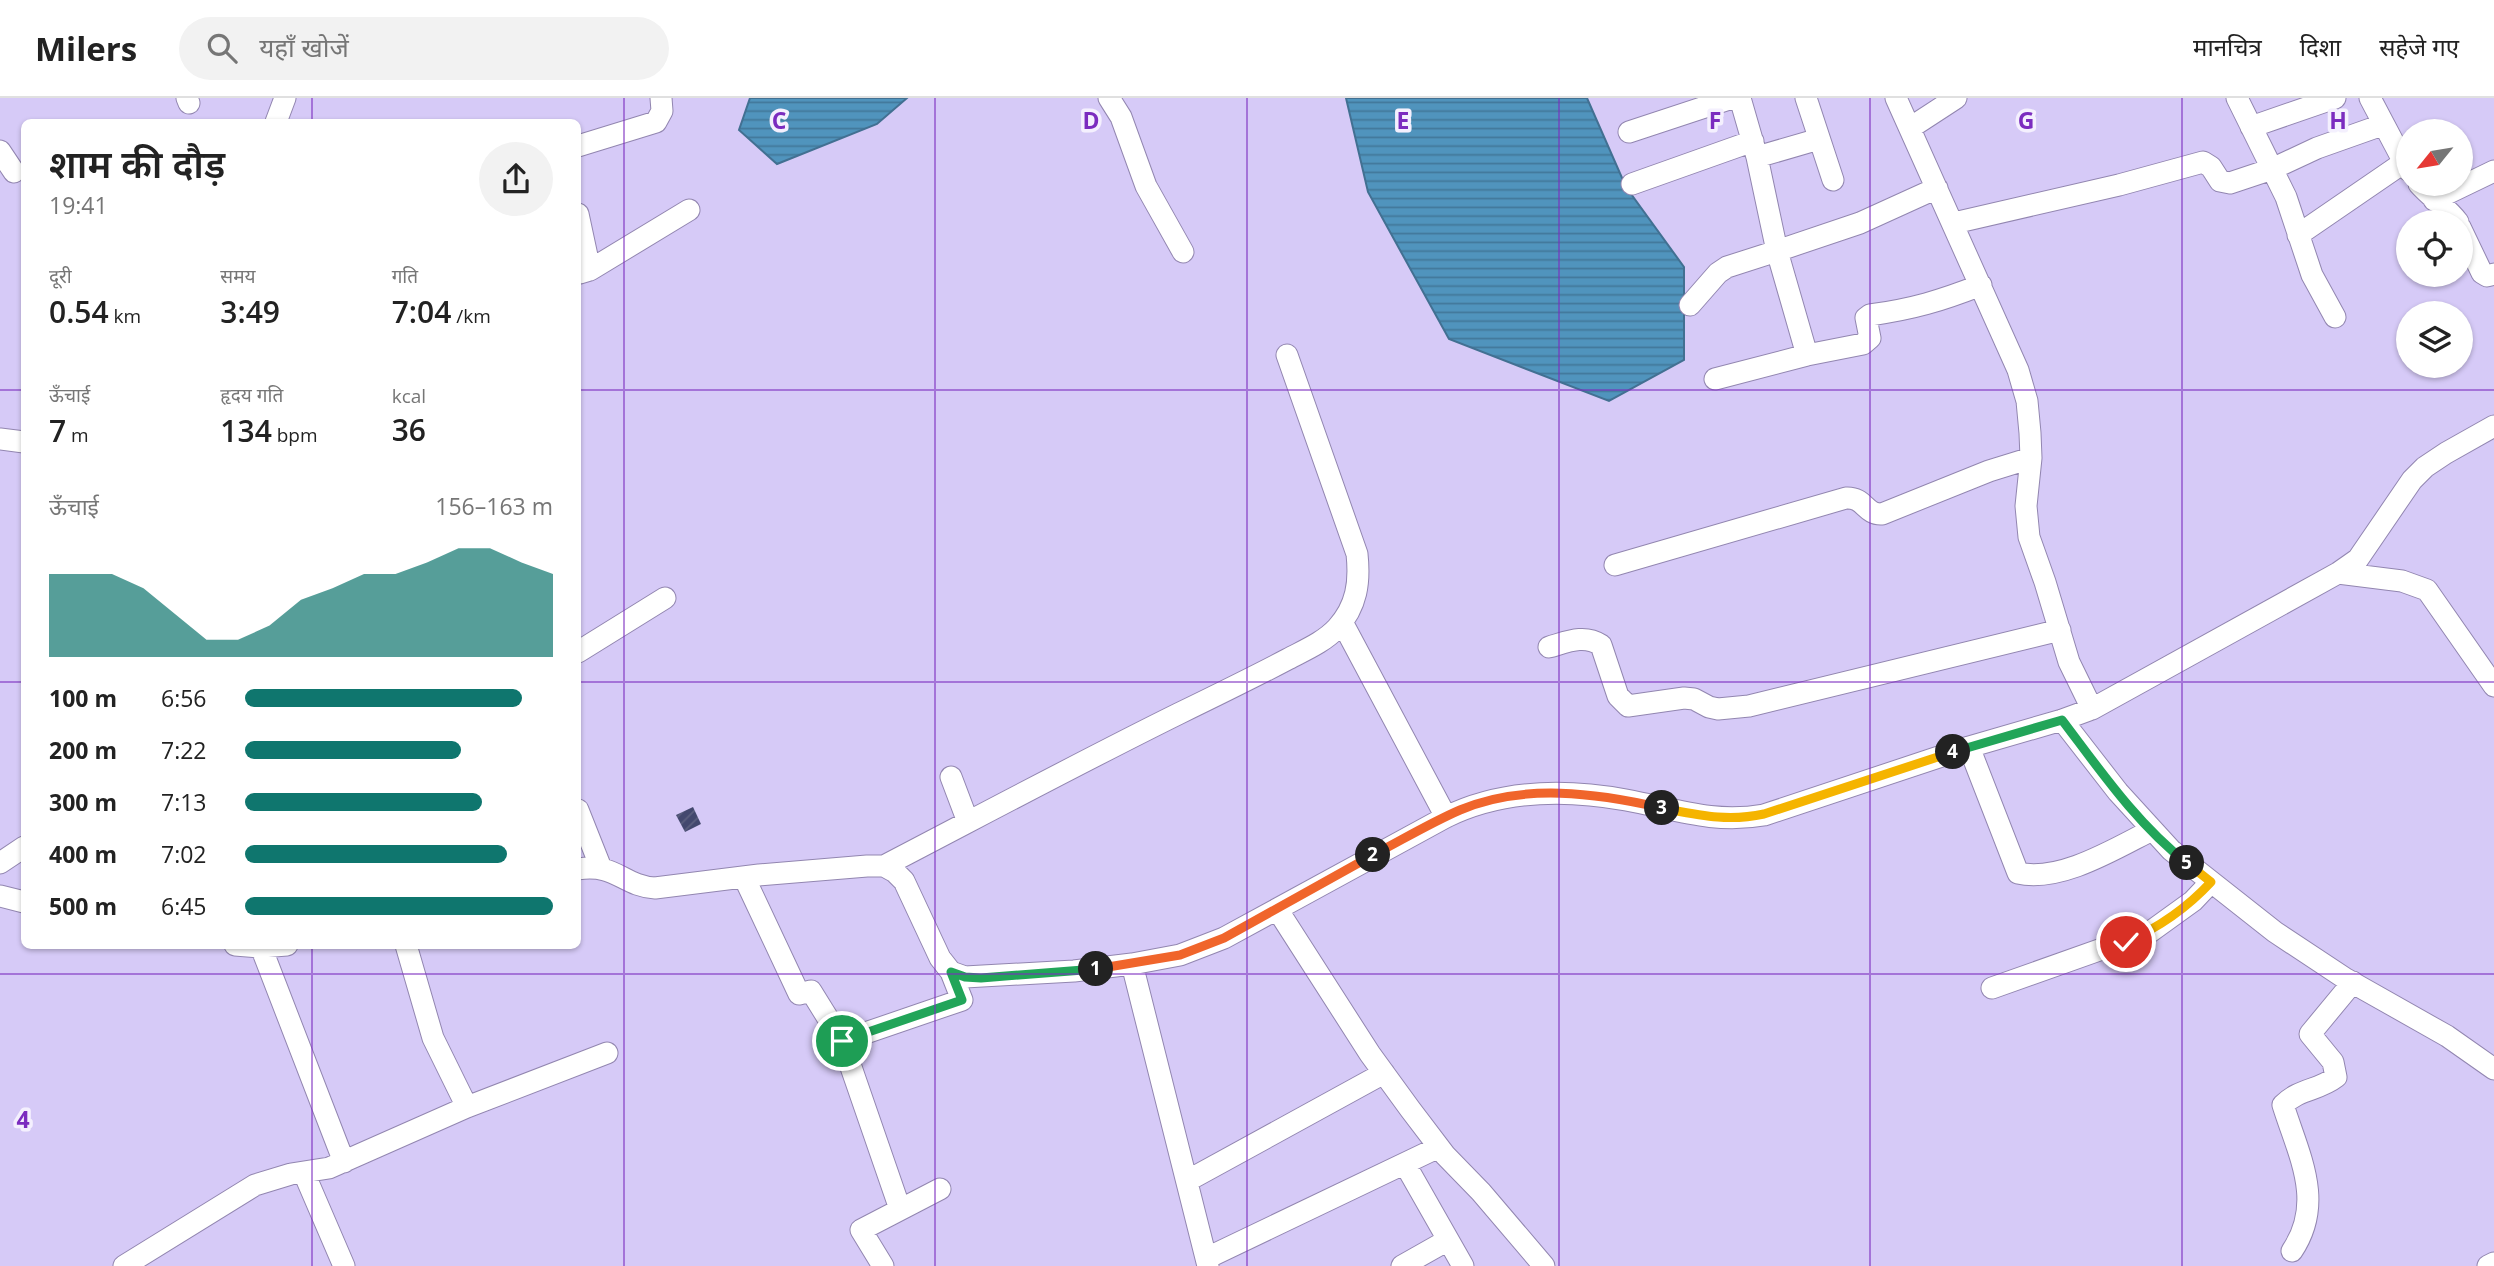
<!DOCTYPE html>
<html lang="hi">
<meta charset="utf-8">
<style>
:root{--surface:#fff;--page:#f2f2f2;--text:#222;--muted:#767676;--line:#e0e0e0;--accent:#0f766e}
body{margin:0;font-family:"Open Sans","Noto Sans Devanagari",sans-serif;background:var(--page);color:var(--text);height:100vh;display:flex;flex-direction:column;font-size:26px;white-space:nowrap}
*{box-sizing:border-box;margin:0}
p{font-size:23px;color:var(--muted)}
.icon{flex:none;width:38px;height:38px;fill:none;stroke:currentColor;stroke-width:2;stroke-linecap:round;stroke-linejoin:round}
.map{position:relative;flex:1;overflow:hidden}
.details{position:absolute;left:21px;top:21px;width:560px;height:830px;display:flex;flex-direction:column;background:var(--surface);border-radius:10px;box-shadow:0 2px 5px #0004}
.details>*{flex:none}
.needle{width:46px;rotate:240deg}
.tools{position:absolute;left:2396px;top:21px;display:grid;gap:14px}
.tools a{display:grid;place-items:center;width:77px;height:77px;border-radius:50%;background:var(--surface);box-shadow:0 2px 5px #0004;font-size:35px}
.pin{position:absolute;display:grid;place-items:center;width:60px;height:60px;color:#fff;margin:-30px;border:4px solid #fff;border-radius:50%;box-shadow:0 2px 7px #0007}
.km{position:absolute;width:35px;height:35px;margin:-18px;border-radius:50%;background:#222;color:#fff;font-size:19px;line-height:35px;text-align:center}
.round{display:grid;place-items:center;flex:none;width:74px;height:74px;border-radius:37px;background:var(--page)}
.head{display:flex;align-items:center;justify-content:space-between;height:119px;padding:0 28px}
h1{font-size:38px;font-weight:600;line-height:52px}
.metrics{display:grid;grid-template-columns:repeat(3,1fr);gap:10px;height:119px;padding:7px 28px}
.metrics div{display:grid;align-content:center}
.metrics b{font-size:30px;font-weight:600}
.metrics small{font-size:19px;font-weight:400}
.metrics p{font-size:19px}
.chart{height:196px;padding:14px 28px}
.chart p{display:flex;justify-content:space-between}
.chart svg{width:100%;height:126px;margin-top:7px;fill:var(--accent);opacity:.7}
ul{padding:0 28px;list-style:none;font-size:23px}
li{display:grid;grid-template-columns:112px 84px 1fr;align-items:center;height:52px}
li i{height:18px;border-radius:9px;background:var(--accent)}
header{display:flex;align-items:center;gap:42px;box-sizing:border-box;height:98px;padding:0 35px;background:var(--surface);border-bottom:2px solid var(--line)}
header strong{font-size:33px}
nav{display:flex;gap:38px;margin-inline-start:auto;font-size:24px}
.search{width:490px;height:63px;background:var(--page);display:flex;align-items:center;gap:18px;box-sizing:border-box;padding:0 24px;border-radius:38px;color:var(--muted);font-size:26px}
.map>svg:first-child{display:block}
.water{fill:url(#water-rules);stroke:#427092;stroke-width:2}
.building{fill:url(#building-hatch)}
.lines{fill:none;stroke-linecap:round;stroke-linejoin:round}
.minor-casing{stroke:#9286b0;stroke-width:23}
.minor{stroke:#fff;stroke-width:21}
.split-1-casing{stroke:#fff;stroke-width:14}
.split-2-casing{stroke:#fff;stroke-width:14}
.split-3-casing{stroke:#fff;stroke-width:14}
.split-4-casing{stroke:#fff;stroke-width:14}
.split-5-casing{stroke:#fff;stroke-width:14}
.split-6-casing{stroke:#fff;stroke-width:14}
.split-1{stroke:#22a559;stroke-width:9}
.split-2{stroke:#f0652b;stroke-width:9}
.split-3{stroke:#f0652b;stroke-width:9}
.split-4{stroke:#f5b400;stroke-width:9}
.split-5{stroke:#22a559;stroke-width:9}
.split-6{stroke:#f5b400;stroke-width:9}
.grid{fill:none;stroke:#7b2cbf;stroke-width:2;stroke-opacity:0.55}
.grid-label{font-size:23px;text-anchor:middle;font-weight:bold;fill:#7b2cbf;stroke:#f4f0fe;stroke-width:7;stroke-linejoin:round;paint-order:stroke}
</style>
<header>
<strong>Milers</strong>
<div class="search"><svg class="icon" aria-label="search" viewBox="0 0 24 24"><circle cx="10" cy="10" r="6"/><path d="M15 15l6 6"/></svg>यहाँ खोजें</div>
<nav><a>मानचित्र</a><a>दिशा</a><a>सहेजे गए</a></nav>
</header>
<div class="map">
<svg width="2494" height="1168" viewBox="0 0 2494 1168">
<defs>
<pattern id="water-rules" width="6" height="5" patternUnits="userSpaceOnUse" patternTransform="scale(1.75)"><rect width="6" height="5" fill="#5094bd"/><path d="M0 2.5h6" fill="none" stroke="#42789a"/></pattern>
<pattern id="building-hatch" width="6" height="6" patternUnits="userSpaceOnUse" patternTransform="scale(1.75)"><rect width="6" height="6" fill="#43486e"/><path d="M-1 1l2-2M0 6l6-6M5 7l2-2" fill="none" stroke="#5b5f7e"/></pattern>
</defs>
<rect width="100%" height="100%" fill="#d6caf7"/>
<!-- water -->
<path class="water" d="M750,0h157l-30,26 -100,40 -38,-34z
M1346,0h241l39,89 58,80v93l-75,41 -160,-62 -81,-147z"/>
<!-- building -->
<path class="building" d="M693,709l8,17 -16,8 -9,-17z"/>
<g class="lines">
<!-- minor casing -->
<g class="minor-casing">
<path id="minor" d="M187,0l2,5
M1109,0l12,19 25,69 37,66
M1740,0l17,59 20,94 83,-28 77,-35
M1806,0l27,82
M1896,0l122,272 9,31 3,32 1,25 -5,48 3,31 16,45 24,80 23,47
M2237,0l49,99 26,78 23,42
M2370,0l38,72
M276,24l9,-24
M2251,29l84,-29
M1910,30l46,-30
M1629,34l103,-34
M578,48l78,-24 6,-11 -1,-13
M0,53l14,21
M1757,59l62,-18
M1632,86l121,-43
M2419,86c12,14 28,23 39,38
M2434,102l60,-29
M578,116l12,56 -10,3
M1954,125l165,-38 84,-23 8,5 9,14 10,2 42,-14 45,-21 65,-23
M2460,129l22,46 5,3 7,-2
M2298,137l105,-72
M590,172l99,-60
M1690,207l28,-32 9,-6 50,-16 30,104
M1715,281l92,-24 56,-11 7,-6 -4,-20 4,-3c43,-6 70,-14 111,-30
M0,341l24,3
M1615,467l231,-67c19,-1 19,17 36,16l107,-43 42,-13
M2338,475l64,8 25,9 67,96
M1342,524l104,195
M1549,549c18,-5 35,-13 52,-2l17,51 10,10 56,-8 10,1 15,8 9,2 31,-3 311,-76
M578,554l87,-54
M2062,622l56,72 53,58 104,82 71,47 101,57 47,33
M1969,649l49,126c42,10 98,-25 134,-43
M951,679l17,45
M578,712l23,58
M0,765l24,-16
M884,768c98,-51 195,-103 294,-152 37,-18 74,-36 110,-55 17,-9 36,-17 49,-31 20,-22 23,-46 20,-74l-70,-199
M578,771c38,-6 45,17 77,19l104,-13 108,-9h17l11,6 9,9 36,77 11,14 14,5 109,-6 58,-7 48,-9 44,-17 222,-121c55,-27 120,-28 180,-17 49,9 87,24 138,15l205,-68 93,-27 30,-11 246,-136 20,-14 54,-79 13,-13 21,-14 48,-27
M744,779l55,117 12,-3 31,50
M0,798l24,6
M1277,811l93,145 40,55 35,46 36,37 63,74
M235,847l26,2 26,-2
M406,847l27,93 34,69
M261,849l83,215
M1132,866l76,302
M1992,890l158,-56 43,-31 18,-19
M1405,1066l58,102
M304,1075l40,93
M1187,1083l197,-108
M900,1111l-58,-168 120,-41 -11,-28
M2292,1153c33,-49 7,-95 -9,-146 17,-17 35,-14 53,-28l-3,-15 -23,-28 43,-52
M1207,1160l232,-111
M124,1168l131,-81 36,-11 38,-6 138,-61 140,-54
M883,1168l-22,-36 79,-41
M1402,1168l46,-26
M2488,1168l6,-3"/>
</g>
<!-- minor -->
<use href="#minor" class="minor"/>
</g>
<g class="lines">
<!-- split-1 casing -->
<g class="split-1-casing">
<path id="split-1" d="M842,943l120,-41 -11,-28 14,5 16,1 115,-9"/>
</g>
<!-- split-2 casing -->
<g class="split-2-casing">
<path id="split-2" d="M1096,871l84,-14 44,-17 149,-83"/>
</g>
<!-- split-3 casing -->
<g class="split-3-casing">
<path id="split-3" d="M1373,757c29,-15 57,-32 87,-45 63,-27 137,-17 202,-2"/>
</g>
<!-- split-4 casing -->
<g class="split-4-casing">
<path id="split-4" d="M1662,710c37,7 65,14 102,6l189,-62"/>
</g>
<!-- split-5 casing -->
<g class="split-5-casing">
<path id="split-5" d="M1953,654l109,-32c38,50 75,104 125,143"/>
</g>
<!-- split-6 casing -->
<g class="split-6-casing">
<path id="split-6" d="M2126,844c34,-15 60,-33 85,-60l-24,-19"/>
</g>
<!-- split-1 -->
<use href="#split-1" class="split-1"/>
<!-- split-2 -->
<use href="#split-2" class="split-2"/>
<!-- split-3 -->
<use href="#split-3" class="split-3"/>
<!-- split-4 -->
<use href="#split-4" class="split-4"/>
<!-- split-5 -->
<use href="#split-5" class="split-5"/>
<!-- split-6 -->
<use href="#split-6" class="split-6"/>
</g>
<!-- grid -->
<path class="grid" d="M312,0v24M624,0v1168M935,0v1168M1247,0v1168M1559,0v1168M1870,0v1168M2182,0v1168M0,292h24M578,292h1916M0,584h24M578,584h1916M312,847v321M0,876h2494"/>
<g class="grid-label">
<text x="779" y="31">C</text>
<text x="1091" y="31">D</text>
<text x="1403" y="31">E</text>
<text x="1715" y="31">F</text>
<text x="2026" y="31">G</text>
<text x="2338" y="31">H</text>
<text x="23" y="1030">4</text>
</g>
</svg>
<div class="tools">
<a><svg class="needle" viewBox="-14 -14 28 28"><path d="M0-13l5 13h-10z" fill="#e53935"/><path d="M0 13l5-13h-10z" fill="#767676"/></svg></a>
<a><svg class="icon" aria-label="locate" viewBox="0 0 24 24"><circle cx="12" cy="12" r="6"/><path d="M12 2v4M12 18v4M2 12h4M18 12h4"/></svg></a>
<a><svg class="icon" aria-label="layers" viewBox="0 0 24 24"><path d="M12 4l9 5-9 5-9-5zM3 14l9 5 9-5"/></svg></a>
</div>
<div class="pin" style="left:842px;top:943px;background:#1e9e55"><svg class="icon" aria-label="arrive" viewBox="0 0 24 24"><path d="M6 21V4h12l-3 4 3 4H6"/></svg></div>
<div class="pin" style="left:2126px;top:844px;background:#d93025"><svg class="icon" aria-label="check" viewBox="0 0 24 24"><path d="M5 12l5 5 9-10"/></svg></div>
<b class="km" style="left:1096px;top:871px">1</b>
<b class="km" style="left:1373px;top:757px">2</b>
<b class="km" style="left:1662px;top:710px">3</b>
<b class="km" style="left:1953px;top:654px">4</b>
<b class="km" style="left:2187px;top:765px">5</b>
<section class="details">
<div class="head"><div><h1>शाम की दौड़</h1><p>19:41</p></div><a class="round"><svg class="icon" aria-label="share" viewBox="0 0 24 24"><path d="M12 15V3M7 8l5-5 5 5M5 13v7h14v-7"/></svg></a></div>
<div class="metrics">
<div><p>दूरी</p><b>0.54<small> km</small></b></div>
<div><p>समय</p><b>3:49</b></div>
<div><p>गति</p><b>7:04<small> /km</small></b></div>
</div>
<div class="metrics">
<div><p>ऊँचाई</p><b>7<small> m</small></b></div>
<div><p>हृदय गति</p><b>134<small> bpm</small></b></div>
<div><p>kcal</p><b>36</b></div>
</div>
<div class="chart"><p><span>ऊँचाई</span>156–163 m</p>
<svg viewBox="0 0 160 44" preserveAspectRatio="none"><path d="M0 44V15L10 15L20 15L30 20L40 29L50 38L60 38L70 33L80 24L90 20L100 15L110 15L120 11L130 6L140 6L150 11L160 15V44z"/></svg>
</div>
<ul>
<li><b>100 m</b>6:56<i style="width:90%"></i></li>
<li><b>200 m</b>7:22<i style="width:70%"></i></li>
<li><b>300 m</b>7:13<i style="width:77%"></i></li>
<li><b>400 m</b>7:02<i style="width:85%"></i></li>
<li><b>500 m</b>6:45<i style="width:100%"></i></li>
</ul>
</section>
</div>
